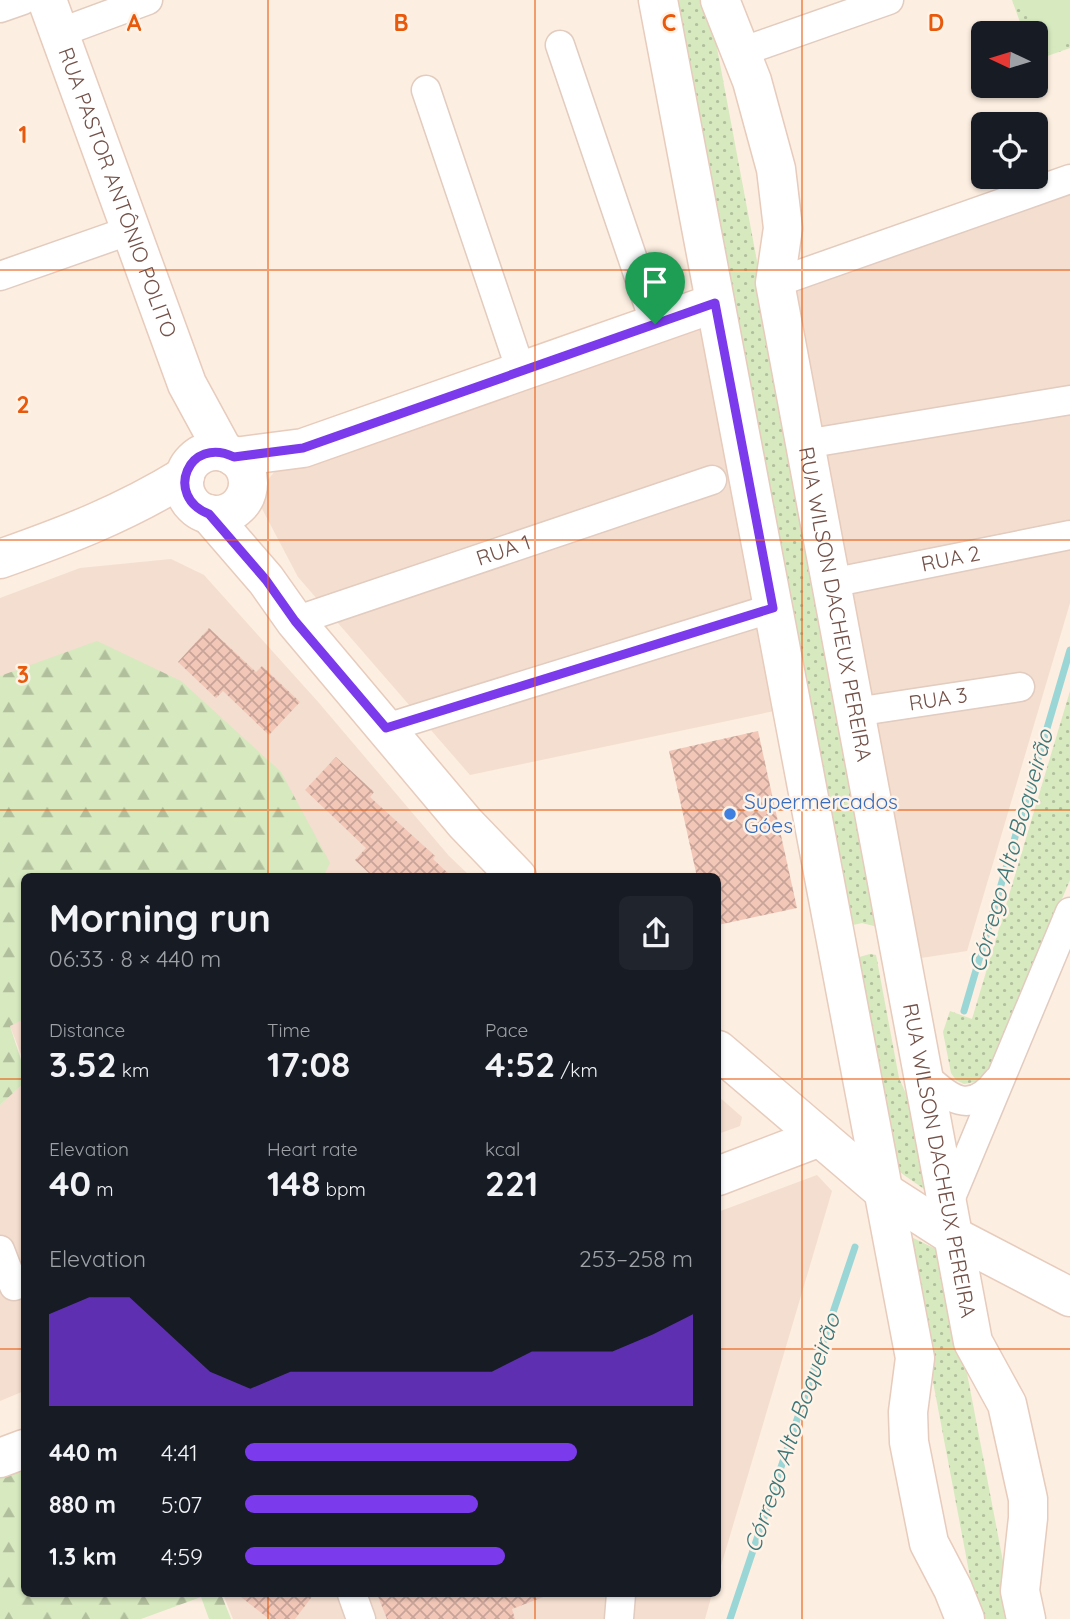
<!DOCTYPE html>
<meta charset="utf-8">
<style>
:root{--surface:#171b24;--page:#20242c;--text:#f1f3f6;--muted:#9ea1a6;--accent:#7c3aed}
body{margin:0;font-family:Quicksand,sans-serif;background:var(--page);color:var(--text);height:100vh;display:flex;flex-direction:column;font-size:26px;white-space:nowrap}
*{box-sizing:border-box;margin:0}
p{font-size:23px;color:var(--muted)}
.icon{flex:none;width:38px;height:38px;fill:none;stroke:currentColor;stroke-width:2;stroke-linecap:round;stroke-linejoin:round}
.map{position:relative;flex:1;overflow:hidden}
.panel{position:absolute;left:21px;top:873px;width:700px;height:724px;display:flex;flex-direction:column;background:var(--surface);border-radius:10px;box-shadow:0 2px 5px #0004}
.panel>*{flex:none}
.needle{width:46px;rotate:274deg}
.fabs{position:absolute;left:971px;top:21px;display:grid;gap:14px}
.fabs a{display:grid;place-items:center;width:77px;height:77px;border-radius:10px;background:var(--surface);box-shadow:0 2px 5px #0004;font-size:35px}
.pin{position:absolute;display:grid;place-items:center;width:60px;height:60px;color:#fff;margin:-72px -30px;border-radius:50% 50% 50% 0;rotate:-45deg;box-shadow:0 0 7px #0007}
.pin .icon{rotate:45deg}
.round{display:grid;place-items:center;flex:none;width:74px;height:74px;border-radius:10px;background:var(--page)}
.summary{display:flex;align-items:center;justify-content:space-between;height:119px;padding:0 28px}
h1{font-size:38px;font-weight:800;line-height:52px}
.stats{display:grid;grid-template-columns:repeat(3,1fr);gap:10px;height:119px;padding:7px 28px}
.stats div{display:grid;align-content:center}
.stats b{font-size:35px;font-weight:800}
.stats small{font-size:19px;font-weight:400}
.stats p{font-size:19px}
.chart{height:196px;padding:14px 28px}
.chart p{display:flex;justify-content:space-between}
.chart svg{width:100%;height:126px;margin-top:7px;fill:var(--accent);opacity:.7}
ul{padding:0 28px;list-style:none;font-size:23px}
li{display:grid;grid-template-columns:112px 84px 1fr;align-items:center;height:52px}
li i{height:18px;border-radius:9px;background:var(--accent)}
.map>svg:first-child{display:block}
.residential{fill:#f4decf}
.grass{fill:url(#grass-dots)}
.forest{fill:url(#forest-firs)}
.pitch{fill:#d6e9bf}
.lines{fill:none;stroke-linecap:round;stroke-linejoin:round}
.stream{stroke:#9bd6d7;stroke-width:7}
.building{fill:url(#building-cross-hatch)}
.minor-casing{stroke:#e2cbbf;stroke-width:31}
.secondary-casing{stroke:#e7cbbc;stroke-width:41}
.minor{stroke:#fff;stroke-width:28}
.secondary{stroke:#fff;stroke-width:38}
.route-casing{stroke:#fff;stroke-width:14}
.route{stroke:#7c3aed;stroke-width:9}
.grid{fill:none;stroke:#e8590c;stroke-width:2;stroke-opacity:0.55}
.shop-dot{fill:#3f7fe0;stroke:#fff2e7;stroke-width:2.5}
.labels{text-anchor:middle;stroke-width:5;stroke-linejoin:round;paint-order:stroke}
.street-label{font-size:21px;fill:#735148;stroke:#fff2e7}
.shop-label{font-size:21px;fill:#366cbe;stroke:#fff2e7;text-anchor:start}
.water-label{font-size:23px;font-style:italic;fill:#3c7779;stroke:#fff2e7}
.grid-label{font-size:23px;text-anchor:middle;font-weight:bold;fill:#e8590c;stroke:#fff2e7;stroke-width:5;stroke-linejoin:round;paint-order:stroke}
</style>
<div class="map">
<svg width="1070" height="1619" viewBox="0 0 1070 1619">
<defs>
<pattern id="grass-dots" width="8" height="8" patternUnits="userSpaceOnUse" patternTransform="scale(1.75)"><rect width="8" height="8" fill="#d6e9bf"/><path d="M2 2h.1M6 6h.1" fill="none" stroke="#b2bf9d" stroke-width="1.8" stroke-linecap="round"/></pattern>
<pattern id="forest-firs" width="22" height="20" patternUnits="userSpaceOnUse" patternTransform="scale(1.75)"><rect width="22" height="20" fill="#d6e9bf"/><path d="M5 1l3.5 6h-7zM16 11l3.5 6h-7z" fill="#b2bf9d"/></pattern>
<pattern id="building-cross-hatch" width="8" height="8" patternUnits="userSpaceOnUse" patternTransform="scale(1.75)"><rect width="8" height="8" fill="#f2c7b8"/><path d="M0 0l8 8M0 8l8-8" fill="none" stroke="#c8a498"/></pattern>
</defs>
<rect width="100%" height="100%" fill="#fceee0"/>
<!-- residential -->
<path class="residential" d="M1070,189v414l-103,348 -46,7 -53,-262 -84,13 -314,66 -172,-198 -39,-74 4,-17 12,-15z
M171,559l33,16 115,128 130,153 22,21h-447v185l-24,-62v-402l80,-30z
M24,1083v308l-24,10v-296z
M718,1096l24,21 -2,9 -22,8z
M817,1175l15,16 -114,385v-364z
M223,1594h489l-7,25h-472z"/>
<!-- grass -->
<path class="grass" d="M673,0h35l174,928 -20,-5 -9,2z
M1012,0h58v48l-34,12v-27h-12z
M1070,691v189l-79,184 -11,17 -16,3 -8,-4 -5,-7 -8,-41 7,-21 22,8z
M870,954l6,1 23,123 23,52 12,66 -40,-28 -38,-210z
M905,1234l39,19 70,366h-36z"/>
<!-- forest -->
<path class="forest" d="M97,641l84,40 100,91 49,91 -7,14h-299v142l-14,7 14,43v14l-24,22v-429z
M24,1466v128h197l10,25h-22l-8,-22 -60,22h-141v-144z"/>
<!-- pitch -->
<path class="pitch" d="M1022,0h48v42l-29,10z"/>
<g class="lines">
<!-- stream -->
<path class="stream" d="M964,1011l106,-361
M730,1619l125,-372"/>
</g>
<!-- building -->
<path class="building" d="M209,628l47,44 6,-6 38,36 -31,33 -46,-44 -7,7 -38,-36z
M758,731l39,177 -79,17v-48h-21l-28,-126z
M336,757l38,35 -4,5 65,59 -2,3 19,18h-79l-18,-17 11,-12 -61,-58z
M237,1594h77l-19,25h-26z
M377,1594h169v2l-34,13 3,10h-128z"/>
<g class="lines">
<!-- minor casing -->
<g class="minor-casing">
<g id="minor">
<path d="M0,8l23,-8"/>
<path d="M59,33l89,-33"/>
<path d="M560,45l95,279"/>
<path d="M741,52l148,-52"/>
<path d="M426,90l95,281"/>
<path d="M0,276l131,-46"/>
<path d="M775,283l295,-104"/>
<path d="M805,444l265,-44"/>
<path id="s1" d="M831,583l239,-48"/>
<path id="s2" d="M295,621l417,-141"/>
<path id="s3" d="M855,712l165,-25"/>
<path d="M386,728l387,-120"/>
<path d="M923,1074c26,25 47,42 74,7"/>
<path d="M947,1207l123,-295"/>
<path d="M0,1250l14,36"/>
<path d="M352,1594l9,25"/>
<path d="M619,1619l2,-25"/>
</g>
</g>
<!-- secondary casing -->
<g class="secondary-casing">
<g id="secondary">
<path id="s4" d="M47,0l140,384 37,68"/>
<path d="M658,0l257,1358 -7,54 1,30 20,101 24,46 12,30"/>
<path id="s5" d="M720,0l32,81 24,88 7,59 -8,55 198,1059 34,62 21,95v19l-8,73 6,28"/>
<circle cx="216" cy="483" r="32"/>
<path d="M234,457l69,-9 412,-145"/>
<path d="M209,514l57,66 29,41 170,202 52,54"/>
<path d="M0,559c68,-24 123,-45 185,-83"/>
<path d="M718,1050l165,141 70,45 117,61"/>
<path d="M718,1176l102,-39"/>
<path d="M0,1458l24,-9"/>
</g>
</g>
<!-- minor -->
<use href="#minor" class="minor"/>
<!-- secondary -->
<use href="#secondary" class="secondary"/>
</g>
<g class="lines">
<!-- route casing -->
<g class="route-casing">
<path id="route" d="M715,303l58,305 -387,120 -91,-107 -29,-41 -57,-66c-46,-18 -20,-79 25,-57l69,-9z"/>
</g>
<!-- route -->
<use href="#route" class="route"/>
</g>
<!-- grid -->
<path class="grid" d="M268,0v877M535,0v877M802,0v1619M0,270h1070M0,540h1070M0,810h1070M0,1079h24M718,1079h352M0,1349h24M718,1349h352M268,1594v25M535,1594v25"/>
<!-- markers -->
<circle class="shop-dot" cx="730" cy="814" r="7"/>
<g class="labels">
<!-- street labels -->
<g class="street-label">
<text dy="7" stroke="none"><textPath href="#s4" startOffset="205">RUA PASTOR ANTÔNIO POLITO</textPath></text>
<text dy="7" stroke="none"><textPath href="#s2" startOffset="220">RUA 1</textPath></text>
<text dy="7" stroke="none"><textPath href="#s1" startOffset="122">RUA 2</textPath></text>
<text dy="7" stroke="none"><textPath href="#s5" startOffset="620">RUA WILSON DACHEUX PEREIRA</textPath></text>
<text dy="7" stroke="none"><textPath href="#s3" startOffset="84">RUA 3</textPath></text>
<text dy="7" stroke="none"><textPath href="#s5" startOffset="1186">RUA WILSON DACHEUX PEREIRA</textPath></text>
</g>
<!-- shop labels -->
<g class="shop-label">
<text x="744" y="809">Supermercados<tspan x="744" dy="24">Góes</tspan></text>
</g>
<!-- water labels -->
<g class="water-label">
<text transform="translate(1011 851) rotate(-74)" y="8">Córrego Alto Boqueirão</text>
<text transform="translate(792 1433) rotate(-71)" y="8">Córrego Alto Boqueirão</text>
</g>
</g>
<g class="grid-label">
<text x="134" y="31">A</text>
<text x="401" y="31">B</text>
<text x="669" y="31">C</text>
<text x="936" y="31">D</text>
<text x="23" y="143">1</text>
<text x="23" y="413">2</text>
<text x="23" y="683">3</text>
</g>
</svg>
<div class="fabs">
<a><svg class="needle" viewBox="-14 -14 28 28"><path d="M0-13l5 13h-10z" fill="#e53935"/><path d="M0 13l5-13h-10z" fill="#9ea1a6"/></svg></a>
<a><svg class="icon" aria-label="locate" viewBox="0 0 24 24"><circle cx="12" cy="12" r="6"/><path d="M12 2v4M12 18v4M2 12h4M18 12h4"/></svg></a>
</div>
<div class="pin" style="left:655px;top:324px;background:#1e9e55"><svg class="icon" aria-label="arrive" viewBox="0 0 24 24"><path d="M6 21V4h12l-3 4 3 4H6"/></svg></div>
<section class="panel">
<div class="summary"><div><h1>Morning run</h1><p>06:33 · 8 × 440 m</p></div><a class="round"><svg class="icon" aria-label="share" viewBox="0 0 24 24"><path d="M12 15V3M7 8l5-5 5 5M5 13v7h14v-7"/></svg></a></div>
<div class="stats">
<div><p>Distance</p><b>3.52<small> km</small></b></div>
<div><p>Time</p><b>17:08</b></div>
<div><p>Pace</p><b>4:52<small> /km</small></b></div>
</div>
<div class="stats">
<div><p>Elevation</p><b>40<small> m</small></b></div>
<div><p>Heart rate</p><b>148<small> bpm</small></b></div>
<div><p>kcal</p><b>221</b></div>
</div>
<div class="chart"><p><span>Elevation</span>253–258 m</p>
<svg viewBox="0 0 160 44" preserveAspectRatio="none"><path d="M0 44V12L10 6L20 6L30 19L40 32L50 38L60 32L70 32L80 32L90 32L100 32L110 32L120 25L130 25L140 25L150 19L160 12V44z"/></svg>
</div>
<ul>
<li><b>440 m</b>4:41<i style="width:74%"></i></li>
<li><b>880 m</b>5:07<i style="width:52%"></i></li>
<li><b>1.3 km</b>4:59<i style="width:58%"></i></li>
</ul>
</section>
</div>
